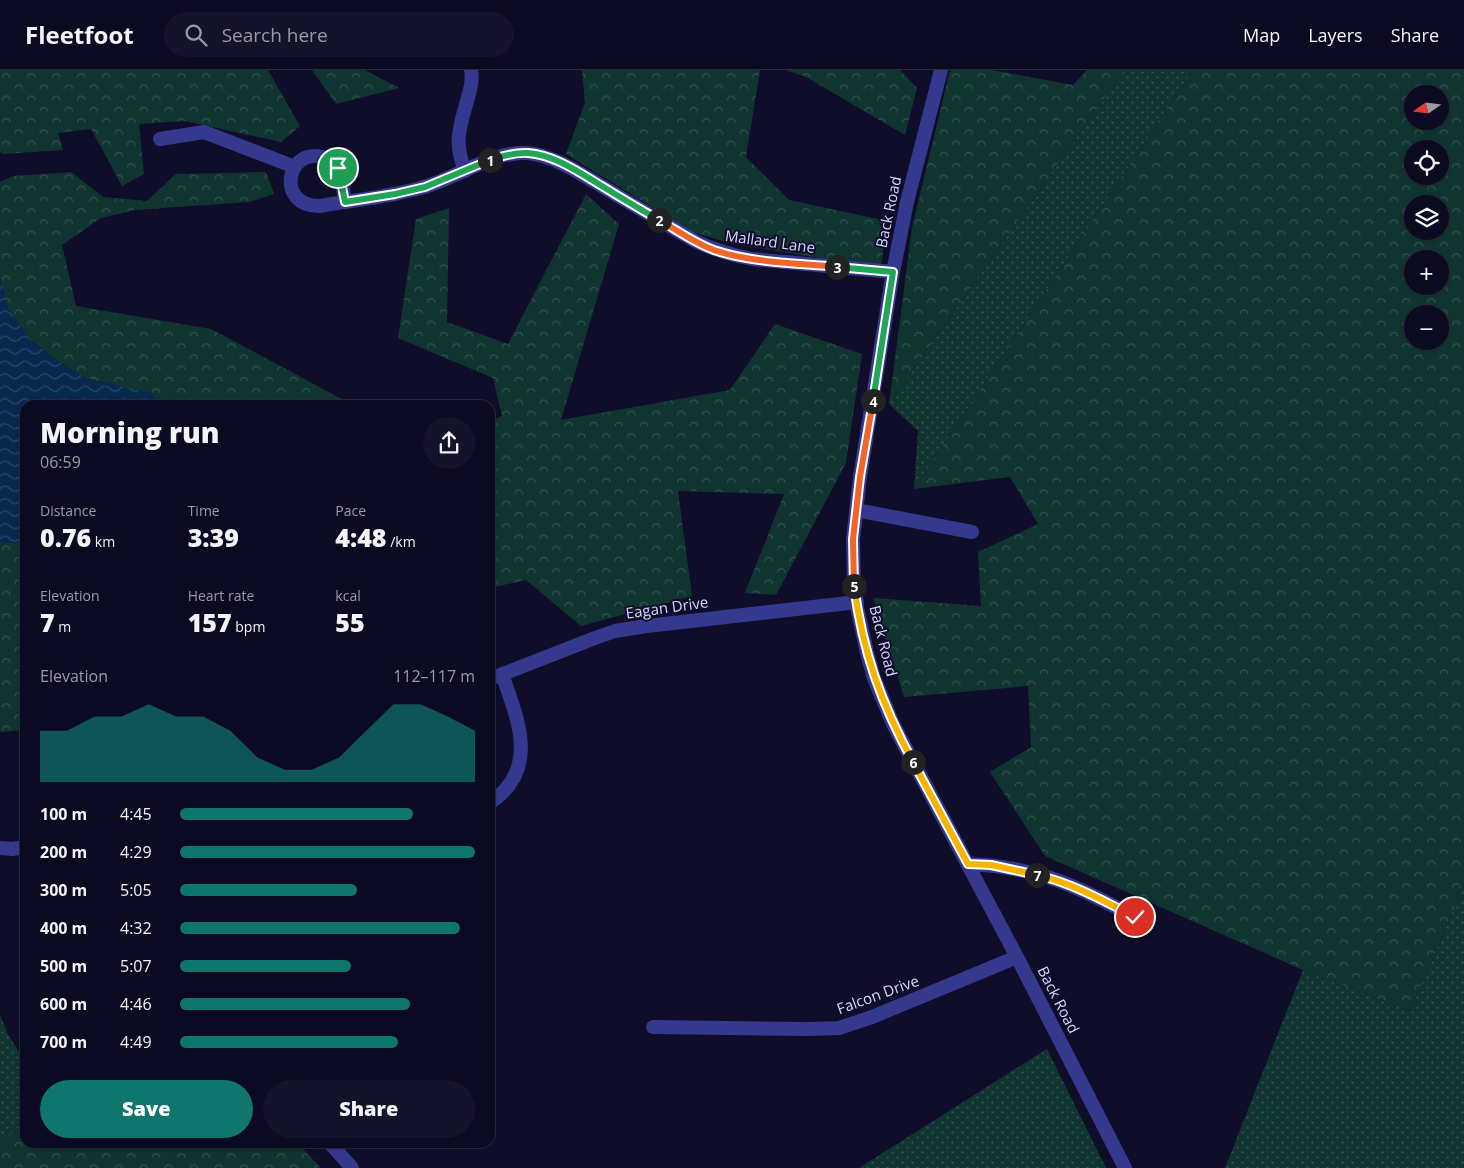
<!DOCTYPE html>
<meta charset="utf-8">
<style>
:root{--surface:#0c0a20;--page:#151329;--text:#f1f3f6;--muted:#9a9aa5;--line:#2c2b3e;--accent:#0f766e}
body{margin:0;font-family:"Open Sans",sans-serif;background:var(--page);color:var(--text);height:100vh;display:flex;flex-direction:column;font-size:19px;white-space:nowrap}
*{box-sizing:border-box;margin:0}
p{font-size:16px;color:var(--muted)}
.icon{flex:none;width:28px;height:28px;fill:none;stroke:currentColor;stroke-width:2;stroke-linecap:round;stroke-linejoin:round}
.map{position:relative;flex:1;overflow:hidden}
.side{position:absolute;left:20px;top:330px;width:475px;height:748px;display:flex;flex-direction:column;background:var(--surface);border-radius:15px;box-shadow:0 1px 4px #0004,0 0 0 1px var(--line)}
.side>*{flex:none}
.needle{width:32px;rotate:256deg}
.fabs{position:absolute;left:1404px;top:15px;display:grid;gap:10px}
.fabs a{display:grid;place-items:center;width:45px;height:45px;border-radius:50%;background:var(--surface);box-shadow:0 1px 4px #0004,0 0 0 1px var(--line);font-size:25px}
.pin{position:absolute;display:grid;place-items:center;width:42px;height:42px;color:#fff;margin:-21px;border:2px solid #fff;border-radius:50%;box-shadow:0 1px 5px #0007}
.km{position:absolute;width:25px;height:25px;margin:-12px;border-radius:50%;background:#222;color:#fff;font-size:14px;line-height:25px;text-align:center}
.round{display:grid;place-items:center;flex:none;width:52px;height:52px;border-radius:26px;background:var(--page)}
.headline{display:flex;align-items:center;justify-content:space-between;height:85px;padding:0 20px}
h1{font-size:28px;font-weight:800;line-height:38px}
.figures{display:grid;grid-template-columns:repeat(3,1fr);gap:8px;height:85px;padding:5px 20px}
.figures div{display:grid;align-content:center}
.figures b{font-size:25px;font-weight:800}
.figures small{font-size:14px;font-weight:400}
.figures p{font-size:14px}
.chart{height:140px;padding:10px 20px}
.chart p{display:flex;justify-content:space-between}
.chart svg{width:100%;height:90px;margin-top:5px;fill:var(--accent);opacity:.7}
.cta{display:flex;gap:10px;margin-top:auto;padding:10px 20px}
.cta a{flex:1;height:58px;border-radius:30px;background:var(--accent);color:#fff;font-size:20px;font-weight:800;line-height:58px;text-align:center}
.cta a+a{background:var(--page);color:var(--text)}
ul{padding:0 20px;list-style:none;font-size:16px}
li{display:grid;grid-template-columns:80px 60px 1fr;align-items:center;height:38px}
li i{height:12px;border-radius:6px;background:var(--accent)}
header{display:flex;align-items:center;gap:30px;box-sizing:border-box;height:70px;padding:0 25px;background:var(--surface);border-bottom:1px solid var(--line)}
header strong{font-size:24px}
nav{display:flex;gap:28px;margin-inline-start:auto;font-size:18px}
.search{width:350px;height:45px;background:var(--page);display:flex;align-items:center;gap:12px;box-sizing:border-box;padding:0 18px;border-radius:28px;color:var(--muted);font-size:19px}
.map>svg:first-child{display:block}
.grass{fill:url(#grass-dots)}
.forest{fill:url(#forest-crowns);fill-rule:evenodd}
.water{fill:url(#water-waves)}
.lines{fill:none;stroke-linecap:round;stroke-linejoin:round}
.minor{stroke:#34398e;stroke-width:14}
.split-1-casing{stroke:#fff;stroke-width:10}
.split-2-casing{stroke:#fff;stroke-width:10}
.split-3-casing{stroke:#fff;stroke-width:10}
.split-4-casing{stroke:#fff;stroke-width:10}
.split-5-casing{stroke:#fff;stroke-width:10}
.split-6-casing{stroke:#fff;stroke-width:10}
.split-7-casing{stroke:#fff;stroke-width:10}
.split-8-casing{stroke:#fff;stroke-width:10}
.split-1{stroke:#22a559;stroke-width:6}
.split-2{stroke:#22a559;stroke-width:6}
.split-3{stroke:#f0652b;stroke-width:6}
.split-4{stroke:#22a559;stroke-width:6}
.split-5{stroke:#f0652b;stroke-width:6}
.split-6{stroke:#f5b400;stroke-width:6}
.split-7{stroke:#f5b400;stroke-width:6}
.split-8{stroke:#f5b400;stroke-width:6}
.labels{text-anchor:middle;stroke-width:4;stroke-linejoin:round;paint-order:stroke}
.street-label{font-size:15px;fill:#d7d7ff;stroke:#100d2a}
</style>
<header>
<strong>Fleetfoot</strong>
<div class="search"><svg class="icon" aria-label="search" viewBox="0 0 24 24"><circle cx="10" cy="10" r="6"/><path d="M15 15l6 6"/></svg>Search here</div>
<nav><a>Map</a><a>Layers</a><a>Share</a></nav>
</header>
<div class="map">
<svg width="1464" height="1098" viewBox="0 0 1464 1098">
<defs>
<pattern id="grass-dots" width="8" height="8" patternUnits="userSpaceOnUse" patternTransform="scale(1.25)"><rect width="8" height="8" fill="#103530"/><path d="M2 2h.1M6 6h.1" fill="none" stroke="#32524f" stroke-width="1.8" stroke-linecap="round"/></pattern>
<pattern id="forest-crowns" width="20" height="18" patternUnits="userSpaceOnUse" patternTransform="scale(1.25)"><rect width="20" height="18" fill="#103530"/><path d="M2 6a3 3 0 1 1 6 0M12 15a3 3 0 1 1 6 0" fill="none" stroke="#32524f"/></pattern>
<pattern id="water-waves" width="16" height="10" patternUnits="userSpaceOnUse" patternTransform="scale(1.25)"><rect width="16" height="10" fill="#072950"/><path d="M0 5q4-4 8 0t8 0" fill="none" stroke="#2a476a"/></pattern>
</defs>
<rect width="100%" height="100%" fill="#100d2a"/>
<!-- grass -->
<path class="grass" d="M1124,0h69l-279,419 4,-58 -29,-27z
M1464,815v283h-239l78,-198 107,41z
M0,944l8,21 17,25v82l-25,26z
M1047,979l59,119h-247z"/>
<!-- forest -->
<path class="forest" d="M0,0h268l32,56 -19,16 -96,-21 -46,3 5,50 -22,12 -31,-57 -33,4 5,17 -60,4 -3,-2z
M312,0h53l34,18 -63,16z
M582,0h178l-14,87 43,43 98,21 -6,47 -152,-25 -37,-11 -126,-78 19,-51z
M786,0h114l17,18 -12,47 -99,-58z
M950,0h42l81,15 14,-15h37l-235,334 23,-176z
M1193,0h271v815l-54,126 -107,-41 -258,-114 -55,-84 41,-25 -3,-61 -124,11 -31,-99 108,8 -3,-54 60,-28 -28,-47 -96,12zM1412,24h28v27h-28zM1412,79h28v27h-28zM1412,134h28v27h-28zM1412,189h28v27h-28zM1412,244h28v27h-28z
M71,102l32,25 44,4 29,-27 90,-2 8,22 -25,8 -114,8 -34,8 -39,27 14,61 135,23 142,76h-197l-4,-12 -64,-14 -31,-18 -27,-22 -22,-29 -8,-32v-96l14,-6z
M586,124l33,30 -58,196 169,-30 45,-66 87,30 -16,109 -70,132 -31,-2 39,-99 -106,-3 14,105 -111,30 -55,-46 -36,8v-167l12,-5 -9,-38 -95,-40 18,-119 33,-11 -2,114 61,22z
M25,472v188l-25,2v-189z
M25,1054v18l272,1 24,25h-321v-28z"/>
<!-- water -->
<path class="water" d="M0,208l9,32 21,29 27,22 31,18 65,14 3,12h-131v137l-25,1z"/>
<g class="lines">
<!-- minor -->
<path class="minor" d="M941,0l-34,132 -14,70 -33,205 -7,62 1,47 3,21 10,46 7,25 19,46 124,233 108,211
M160,69l44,-7 91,35
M465,101c-11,-28 -6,-42 2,-70 3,-11 6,-20 4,-31
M345,132c-2,-11 -2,-25 -8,-34 -3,-6 -9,-10 -15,-11 -36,-9 -46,49 -3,49 35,-6 71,-9 105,-19 33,-9 68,-36 103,-34 28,2 59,24 83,38 28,17 56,33 85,50 19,9 37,14 57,18l141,13
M856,440l116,22
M490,609l105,-41 20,-7 32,-5 210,-24
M490,733c50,-34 28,-83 12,-129
M0,778l12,1 13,-2
M968,794c27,1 53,5 79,13 30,9 61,26 88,40
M653,957l155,2 31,-1 33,-11 145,-60
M329,1072l23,26"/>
</g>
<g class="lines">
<!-- split-1 casing -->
<g class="split-1-casing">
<path id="split-1" d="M338,98l2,8 5,26 50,-8 30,-7 65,-27"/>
</g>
<!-- split-2 casing -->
<g class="split-2-casing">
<path id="split-2" d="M490,90c12,-4 25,-8 38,-7 27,2 52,20 74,33 19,12 38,23 57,34"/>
</g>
<!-- split-3 casing -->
<g class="split-3-casing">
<path id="split-3" d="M659,150c18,10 35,23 55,30 38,13 83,13 123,17"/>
</g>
<!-- split-4 casing -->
<g class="split-4-casing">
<path id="split-4" d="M837,197l56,5 -20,129"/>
</g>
<!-- split-5 casing -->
<g class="split-5-casing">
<path id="split-5" d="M854,516l-1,-47 7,-62 13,-76"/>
</g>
<!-- split-6 casing -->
<g class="split-6-casing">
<path id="split-6" d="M854,516c9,67 27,117 59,176"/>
</g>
<!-- split-7 casing -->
<g class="split-7-casing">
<path id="split-7" d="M913,692l55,102 23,1 46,10"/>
</g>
<!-- split-8 casing -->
<g class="split-8-casing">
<path id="split-8" d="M1037,805c35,8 67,26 98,42"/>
</g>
<!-- split-1 -->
<use href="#split-1" class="split-1"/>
<!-- split-2 -->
<use href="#split-2" class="split-2"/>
<!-- split-3 -->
<use href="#split-3" class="split-3"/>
<!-- split-4 -->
<use href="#split-4" class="split-4"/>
<!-- split-5 -->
<use href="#split-5" class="split-5"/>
<!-- split-6 -->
<use href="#split-6" class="split-6"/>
<!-- split-7 -->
<use href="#split-7" class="split-7"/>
<!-- split-8 -->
<use href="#split-8" class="split-8"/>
</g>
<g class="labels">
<!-- street labels -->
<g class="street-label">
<text transform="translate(889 142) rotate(-78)" y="5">Back Road</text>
<text transform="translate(770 172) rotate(8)" y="5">Mallard Lane</text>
<text transform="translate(667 538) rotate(-8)" y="5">Eagan Drive</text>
<text transform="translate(883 571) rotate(76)" y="5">Back Road</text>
<text transform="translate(878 925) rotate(-20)" y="5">Falcon Drive</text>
<text transform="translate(1058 930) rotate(63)" y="5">Back Road</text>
</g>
</g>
</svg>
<div class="fabs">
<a><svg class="needle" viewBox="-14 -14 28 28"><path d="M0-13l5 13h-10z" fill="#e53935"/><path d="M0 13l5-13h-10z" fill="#9a9aa5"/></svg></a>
<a><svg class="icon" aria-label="locate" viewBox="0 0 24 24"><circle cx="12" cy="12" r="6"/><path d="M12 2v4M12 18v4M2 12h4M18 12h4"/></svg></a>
<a><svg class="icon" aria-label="layers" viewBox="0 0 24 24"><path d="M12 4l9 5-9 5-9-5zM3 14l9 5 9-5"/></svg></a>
<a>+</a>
<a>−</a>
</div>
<div class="pin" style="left:338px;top:98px;background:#1e9e55"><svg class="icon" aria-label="arrive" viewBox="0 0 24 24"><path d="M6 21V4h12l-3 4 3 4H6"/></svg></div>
<div class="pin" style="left:1135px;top:847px;background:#d93025"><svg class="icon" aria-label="check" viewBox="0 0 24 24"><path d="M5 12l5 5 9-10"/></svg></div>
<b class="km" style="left:490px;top:90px">1</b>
<b class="km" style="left:659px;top:150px">2</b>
<b class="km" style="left:837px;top:197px">3</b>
<b class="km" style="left:873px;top:331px">4</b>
<b class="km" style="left:854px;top:516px">5</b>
<b class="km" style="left:913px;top:692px">6</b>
<b class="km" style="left:1037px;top:805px">7</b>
<section class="side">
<div class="headline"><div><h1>Morning run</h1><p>06:59</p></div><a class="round"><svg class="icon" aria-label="share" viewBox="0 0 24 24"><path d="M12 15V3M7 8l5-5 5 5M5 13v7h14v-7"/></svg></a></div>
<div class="figures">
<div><p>Distance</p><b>0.76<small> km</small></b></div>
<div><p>Time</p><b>3:39</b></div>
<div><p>Pace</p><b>4:48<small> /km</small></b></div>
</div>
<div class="figures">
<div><p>Elevation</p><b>7<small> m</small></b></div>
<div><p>Heart rate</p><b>157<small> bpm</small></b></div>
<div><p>kcal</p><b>55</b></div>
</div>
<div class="chart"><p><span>Elevation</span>112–117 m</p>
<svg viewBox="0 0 160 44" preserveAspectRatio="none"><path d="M0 44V19L10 19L20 12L30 12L40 6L50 12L60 12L70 19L80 32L90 38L100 38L110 32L120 19L130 6L140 6L150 12L160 19V44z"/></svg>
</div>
<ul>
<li><b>100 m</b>4:45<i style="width:79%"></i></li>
<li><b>200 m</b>4:29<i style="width:100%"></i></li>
<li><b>300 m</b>5:05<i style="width:60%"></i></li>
<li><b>400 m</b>4:32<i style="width:95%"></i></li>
<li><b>500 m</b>5:07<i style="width:58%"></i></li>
<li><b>600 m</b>4:46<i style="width:78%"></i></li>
<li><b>700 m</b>4:49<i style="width:74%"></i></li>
</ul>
<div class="cta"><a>Save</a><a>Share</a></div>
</section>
</div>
